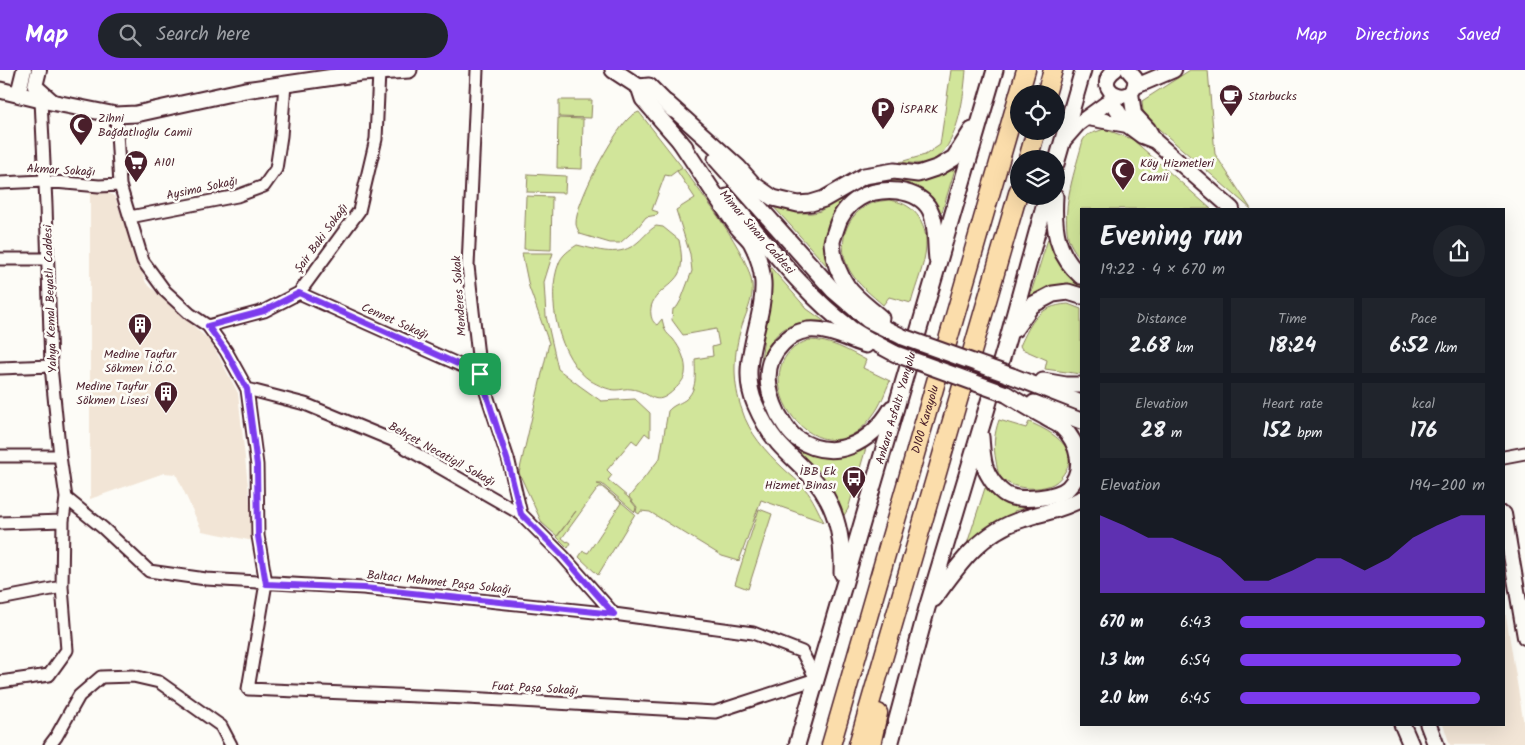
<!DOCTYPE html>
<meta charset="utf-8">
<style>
:root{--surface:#171b24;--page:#20242c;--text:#f1f3f6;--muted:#9ea1a6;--accent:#7c3aed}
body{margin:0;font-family:Kalam,sans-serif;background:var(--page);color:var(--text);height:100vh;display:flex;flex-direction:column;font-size:19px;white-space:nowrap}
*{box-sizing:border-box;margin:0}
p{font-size:16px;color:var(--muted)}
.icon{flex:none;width:28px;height:28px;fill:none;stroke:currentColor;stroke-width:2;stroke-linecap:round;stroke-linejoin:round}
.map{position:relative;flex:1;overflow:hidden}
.panel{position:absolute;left:1080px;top:138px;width:425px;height:518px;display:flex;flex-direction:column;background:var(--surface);border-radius:0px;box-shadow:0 5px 20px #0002}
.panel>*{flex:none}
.tools{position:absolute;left:1010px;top:15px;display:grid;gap:10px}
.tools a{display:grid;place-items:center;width:55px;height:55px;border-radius:50%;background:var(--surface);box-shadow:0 5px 20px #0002;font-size:25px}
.pin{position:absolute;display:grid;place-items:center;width:42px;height:42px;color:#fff;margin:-21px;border-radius:10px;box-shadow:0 2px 8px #0006}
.round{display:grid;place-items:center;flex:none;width:52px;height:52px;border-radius:26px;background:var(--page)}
.summary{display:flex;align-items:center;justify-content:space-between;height:85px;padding:0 20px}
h1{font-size:28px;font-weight:800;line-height:38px}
.figures{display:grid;grid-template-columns:repeat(3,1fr);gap:8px;height:85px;padding:5px 20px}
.figures div{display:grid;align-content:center;border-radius:0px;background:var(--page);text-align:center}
.figures b{font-size:21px;font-weight:800}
.figures small{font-size:14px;font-weight:400}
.figures p{font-size:14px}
.chart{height:140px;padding:10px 20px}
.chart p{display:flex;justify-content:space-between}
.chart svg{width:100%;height:90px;margin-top:5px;fill:var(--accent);opacity:.7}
ul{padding:0 20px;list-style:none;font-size:16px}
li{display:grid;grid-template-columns:80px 60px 1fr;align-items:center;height:38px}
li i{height:12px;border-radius:6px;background:var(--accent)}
header{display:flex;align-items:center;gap:30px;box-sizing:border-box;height:70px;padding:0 25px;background:var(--accent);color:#fff}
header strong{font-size:24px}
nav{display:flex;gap:28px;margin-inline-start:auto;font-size:18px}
.search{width:350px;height:45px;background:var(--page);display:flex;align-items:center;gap:12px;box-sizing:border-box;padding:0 18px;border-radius:28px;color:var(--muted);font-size:19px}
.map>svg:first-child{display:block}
.built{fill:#f2e5d6}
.green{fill:#d1e59a;stroke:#8e8262}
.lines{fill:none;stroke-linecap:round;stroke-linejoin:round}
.minor-casing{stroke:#4a1f2b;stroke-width:15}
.tertiary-casing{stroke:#4a1f2b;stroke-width:18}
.secondary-casing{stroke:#4a1f2b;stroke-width:19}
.trunk-casing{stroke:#4a1f2b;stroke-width:21}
.minor{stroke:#fdfcf7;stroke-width:11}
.tertiary{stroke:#fdfcf7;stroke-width:14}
.secondary{stroke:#fdfcf7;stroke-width:15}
.trunk{stroke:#fbddab;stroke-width:18}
.secondary-bridge-casing{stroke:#4a1f2b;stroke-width:19;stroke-linecap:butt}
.secondary-bridge{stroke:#fdfcf7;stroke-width:15}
.route-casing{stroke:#fff;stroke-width:10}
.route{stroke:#7c3aed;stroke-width:6}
.labels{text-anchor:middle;stroke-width:5;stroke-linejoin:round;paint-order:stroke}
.poi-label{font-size:12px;fill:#4a1f2b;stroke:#fdfcf7;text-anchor:start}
.street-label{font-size:12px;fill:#4a1f2b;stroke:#fdfcf7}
</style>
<header>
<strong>Map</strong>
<div class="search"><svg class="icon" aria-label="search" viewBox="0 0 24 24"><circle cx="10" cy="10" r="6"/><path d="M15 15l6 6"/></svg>Search here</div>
<nav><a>Map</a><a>Directions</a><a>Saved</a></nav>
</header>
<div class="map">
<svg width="1525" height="675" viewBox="0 0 1525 675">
<rect width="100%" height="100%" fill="#fdfcf7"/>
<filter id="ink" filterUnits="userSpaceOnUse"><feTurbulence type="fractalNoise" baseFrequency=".02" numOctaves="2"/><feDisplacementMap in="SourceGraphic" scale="10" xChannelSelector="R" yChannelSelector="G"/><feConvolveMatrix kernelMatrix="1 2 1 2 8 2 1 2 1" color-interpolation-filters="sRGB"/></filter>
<g filter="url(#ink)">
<!-- built -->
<path class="built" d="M90,122h18l7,5 31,86 65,59 27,51 16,148 -52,-10 -26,-57 -12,-1 -74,26z
M1504,534l21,127v14h-75l-7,-21h61z"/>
<!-- green -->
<path class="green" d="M951,0h15c-2,26 -8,79 -35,91 -9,4 -21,2 -31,1l25,-7 15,-10z
M1190,0h18l7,84 36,55 -99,-86 -9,-12 -1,-10z
M559,30h33l-1,18 -32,-1z
M639,42l43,55 -12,9 -5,-1 -13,35 6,2 -1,3 -11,2 -8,10 -18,16h-10l-30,-9c-1,-3 -4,-7 -4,-10 -1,-21 37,-91 53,-106 3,-3 7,-5 10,-6z
M558,48l25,1 -1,50 -25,-1z
M1104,59l28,10 79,70h-130v52c-4,-7 -11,-16 -13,-24 -6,-32 7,-66 15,-97l4,-5z
M683,98c20,28 65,84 69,116 2,17 -8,32 -12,48 -7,25 -7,53 2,78 7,23 24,42 41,58 7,7 16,13 22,21 8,9 13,22 19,33l-63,-22 -22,61 -17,-5 -72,-44 -9,-1 -2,3 -3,-2 1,-5 -8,-10 31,-39 8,-47c5,-6 11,-7 17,-11 13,-10 10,-27 10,-41l18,-3 -1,-9 7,-2 -3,-16 -33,6 -11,-15 1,-11 4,-2 4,-7 11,-29 -2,-17 -14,-44 19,-12 -18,-27z
M955,99l-13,43 -4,-1 -23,-22 -32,-9c11,-4 24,1 36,1 13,-1 25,-7 36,-12z
M528,104l38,2 -1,17 -38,-1z
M844,124l3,3c-24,24 -24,37 -19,70l-56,-62c14,4 34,12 48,6 8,-4 17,-12 24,-17z
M526,126l26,1 -1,53 -27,-1z
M888,130c25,2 39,21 38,46 -1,19 -10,38 -15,57l-22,-6 -6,8c-11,-10 -25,-20 -33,-34 -14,-24 -6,-58 23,-68 4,-2 10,-2 15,-3z
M656,156l7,1 16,13c2,10 5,26 -1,35 -9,14 -30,20 -27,40 1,5 2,7 6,10l5,-6c1,4 2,8 3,11 2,4 5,6 8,9 7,9 14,22 12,35 -1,6 -6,11 -10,15 -21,21 -24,2 -44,0 -5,-1 -10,1 -15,1 -8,0 -18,-5 -25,-9 -32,-21 -46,-83 -32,-118 3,-8 10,-13 18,-18 21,5 43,13 61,-3 7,-6 10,-11 18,-16z
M1048,169c9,19 17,31 33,44v6c-22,-6 -31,-4 -51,7z
M522,183h31l-9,29 2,34 12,53 22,17 21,15 34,-2 15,14v24l-5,-4 -8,11 -5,-4 -25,30 5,5 -4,5 20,17 8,10 -1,5 -33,-28h-5l4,1 34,29 -37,61 -19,-18 4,-6 5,2 33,-50 -19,-16h-3l-37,51 5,4 1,-1 3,2 -3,5 -11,-11 19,-26 -19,25 -15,-13 -23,-50 30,-130 -20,-56z
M766,192l41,47 17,12c-9,1 -20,0 -29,3 -18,5 -27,20 -34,37l3,-25 -4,-1 11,-43z
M1068,234l13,5v65l-36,-5 2,-9 -25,-11 -2,-3c11,-24 18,-40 48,-42z
M809,270c21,0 38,10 57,20l-3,8 27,13c-5,11 -9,24 -17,34 -54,77 -140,-49 -64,-75z
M999,350l27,8 3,-6c17,7 51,24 37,48 -3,5 -7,11 -13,14 -14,7 -43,6 -53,-8 -3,-5 -3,-10 -4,-15 -3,-15 -2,-27 3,-41z
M866,378l-18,61 -5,8 -5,-13 -41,-48 4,-5c27,11 39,9 65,-3z
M985,418c12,12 24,17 40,20l-11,3 1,3 -22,11 -26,19z
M759,439l13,5 -24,75 -13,-5z"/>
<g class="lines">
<!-- minor casing -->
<g class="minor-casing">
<path id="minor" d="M477,0l-9,196 12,108 29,88 12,52
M0,113l44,-2 55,5 21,-1
M130,147l107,-21 27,-10 12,-17 5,-33 4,-52
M0,189h48
M299,223l181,81
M208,256l56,-15 35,-18 60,-82 17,-72 3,-67
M0,298l51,-2
M247,319l58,15 87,36 129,74 42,42 51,58
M0,386h60
M1504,387l21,-4
M66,428l37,30 46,43 57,8 157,9 251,26 139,19 49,19 14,27 -101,33 -248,-14 -219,-9 18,-106 -8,-47 -1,-71 -10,-76 -21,-38 -18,-25 -18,-12 -25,-23 -22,-30 -23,-76 -4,-70
M0,453l63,-2
M0,529l62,-12
M0,612l49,-7 18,-25 -5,-63 1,-66 3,-23 -6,-42 -9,-90 -5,-161 -5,-105
M50,675l6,-8 23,-41 22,-19 32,-1 26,6 62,44 10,19"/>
</g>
<!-- tertiary casing -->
<g class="tertiary-casing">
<path id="tertiary" d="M39,0l-4,16 18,16
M1115,0c-27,20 23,42 20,8l-7,-8
M1134,17l40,-17
M1131,23l3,21 14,15 7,12
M18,24l6,-24
M1111,30l16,25
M1088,48l39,7 15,11 13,5 77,68
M1063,71l15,-17 33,-24 4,-5
M1504,444l21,123"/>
</g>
<!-- secondary casing -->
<g class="secondary-casing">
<g id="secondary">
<path d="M613,0l26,17 4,12 42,48"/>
<path d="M639,17l10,-1 24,24"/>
<path d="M0,20l41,10 75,15 20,-1 109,-24 116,-17 48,-3"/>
<path d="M667,33l71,64 15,17 20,14 25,6 13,-1 13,-4 40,-23 30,-5 24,3 21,-7 15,-9 18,-28"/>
<path d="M679,70c19,28 37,57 57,85 4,6 11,11 15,17 6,11 11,27 12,40 2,41 -26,81 -8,122 6,14 13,27 23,39 14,16 32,29 44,47 16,24 21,54 20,83"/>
<path d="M716,89l117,131 35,30 35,17"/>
<path d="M1056,94l27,-94"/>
<path d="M1055,126c-2,32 1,58 26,80"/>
<path d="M727,127c39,45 75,95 123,131 14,10 31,18 46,26"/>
<path d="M881,248c-11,-10 -26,-20 -34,-32 -8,-12 -14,-27 -15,-43 0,-4 3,-10 4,-14 8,-29 34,-41 62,-38 13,2 26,7 32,19 7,14 5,34 7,49"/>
<path d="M1015,259l17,-24 21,-11 15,-2 13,4"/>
<path d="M866,275c-18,-6 -39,-17 -58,-15 -12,2 -18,6 -26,14 -21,20 -15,47 -4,70 5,8 10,18 18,24 38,26 75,5 96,-30"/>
<path d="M1012,306l69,27"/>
<path d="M1043,311l23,4h15"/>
<path d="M1034,333l47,18"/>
<path d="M981,367c1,11 1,27 7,37 4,8 13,19 21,22 13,5 48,2 59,-8 18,-17 11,-45 -6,-61 -5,-4 -11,-6 -17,-10 -13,-7 -26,-15 -39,-23"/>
<path d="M934,529c24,-34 48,-68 89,-80 21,-7 39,-9 58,-20"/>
<path d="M1402,654l9,21"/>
<path d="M1428,654l8,21"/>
<path id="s1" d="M797,675l198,-675"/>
<path d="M890,675l37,-137 81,-270 39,-142"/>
</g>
</g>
<!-- trunk casing -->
<g class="trunk-casing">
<g id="trunk">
<path d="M1019,24l7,-24"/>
<path d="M1046,24l7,-24"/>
<path d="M1028,89l8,-28"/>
<path id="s2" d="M831,675l188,-651"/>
<path d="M858,675l161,-555"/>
<path d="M871,675l7,-32"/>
</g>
</g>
<!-- minor -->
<use href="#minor" class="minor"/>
<!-- tertiary -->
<use href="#tertiary" class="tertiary"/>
<!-- secondary -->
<use href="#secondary" class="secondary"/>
<!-- trunk -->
<use href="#trunk" class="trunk"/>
<!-- secondary-bridge casing -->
<g class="secondary-bridge-casing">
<path id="secondary-bridge" d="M903,267l109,39
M896,284l110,40"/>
</g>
<!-- secondary-bridge -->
<use href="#secondary-bridge" class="secondary-bridge"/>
</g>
</g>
<g class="lines" filter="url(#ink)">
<!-- route casing -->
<g class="route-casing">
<path id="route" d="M299,223l181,81 28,88 13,52 42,42 51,58 -250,-26 -98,-4 -8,-48 -1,-71 -10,-76 -21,-38 -18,-25 56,-15z"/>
</g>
<!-- route -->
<use href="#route" class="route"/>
</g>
<!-- icons -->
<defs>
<g id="cafe-pin" transform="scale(1.25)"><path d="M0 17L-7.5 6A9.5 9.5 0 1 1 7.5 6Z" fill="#4a1f2b" stroke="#fdfcf7"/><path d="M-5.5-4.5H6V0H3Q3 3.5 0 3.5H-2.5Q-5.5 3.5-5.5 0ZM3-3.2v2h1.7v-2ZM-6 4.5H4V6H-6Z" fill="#fff"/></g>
<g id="parking-pin" transform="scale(1.25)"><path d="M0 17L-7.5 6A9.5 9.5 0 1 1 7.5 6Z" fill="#4a1f2b" stroke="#fdfcf7"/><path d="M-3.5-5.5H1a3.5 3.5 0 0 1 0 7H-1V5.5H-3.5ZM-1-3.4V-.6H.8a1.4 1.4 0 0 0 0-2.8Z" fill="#fff"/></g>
<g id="mosque-pin" transform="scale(1.25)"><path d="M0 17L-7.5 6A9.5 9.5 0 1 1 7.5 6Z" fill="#4a1f2b" stroke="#fdfcf7"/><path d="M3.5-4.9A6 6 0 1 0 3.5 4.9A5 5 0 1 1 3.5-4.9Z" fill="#fff"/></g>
<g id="supermarket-pin" transform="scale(1.25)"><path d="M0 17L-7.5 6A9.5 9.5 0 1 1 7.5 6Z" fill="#4a1f2b" stroke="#fdfcf7"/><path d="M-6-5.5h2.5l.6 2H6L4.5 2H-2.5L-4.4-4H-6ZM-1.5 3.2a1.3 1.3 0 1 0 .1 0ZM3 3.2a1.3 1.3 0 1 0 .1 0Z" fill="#fff"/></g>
<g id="building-pin" transform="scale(1.25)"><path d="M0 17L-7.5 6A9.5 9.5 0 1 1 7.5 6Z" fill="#4a1f2b" stroke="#fdfcf7"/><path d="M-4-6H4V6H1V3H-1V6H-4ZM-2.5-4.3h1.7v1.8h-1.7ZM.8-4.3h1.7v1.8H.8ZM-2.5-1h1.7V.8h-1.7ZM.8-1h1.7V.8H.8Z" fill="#fff"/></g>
<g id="bus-pin" transform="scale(1.25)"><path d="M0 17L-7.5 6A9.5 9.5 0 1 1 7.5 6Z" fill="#4a1f2b" stroke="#fdfcf7"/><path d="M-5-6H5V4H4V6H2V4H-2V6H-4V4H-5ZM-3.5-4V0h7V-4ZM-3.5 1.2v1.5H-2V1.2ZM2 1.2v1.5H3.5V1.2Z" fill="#fff"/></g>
</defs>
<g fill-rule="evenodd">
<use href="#cafe-pin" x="1231" y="26"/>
<use href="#parking-pin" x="883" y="39"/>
<use href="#mosque-pin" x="81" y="55"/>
<use href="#supermarket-pin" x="136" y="92"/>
<use href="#mosque-pin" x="1123" y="100"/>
<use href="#building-pin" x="140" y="255"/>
<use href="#building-pin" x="166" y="323"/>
<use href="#bus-pin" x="854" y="408"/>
</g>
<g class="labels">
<!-- poi labels -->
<g class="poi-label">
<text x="1248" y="30">Starbucks</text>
<text x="900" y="43">İSPARK</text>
<text x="98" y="52">Zihni<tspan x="98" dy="14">Bağdatlıoğlu Camii</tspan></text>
<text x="154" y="96">A101</text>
<text x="1140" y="97">Köy Hizmetleri<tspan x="1140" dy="14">Camii</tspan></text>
<text x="140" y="288" text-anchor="middle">Medine Tayfur<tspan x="140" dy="14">Sökmen İ.Ö.O.</tspan></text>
<text x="148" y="320" text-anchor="end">Medine Tayfur<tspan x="148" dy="14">Sökmen Lisesi</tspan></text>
<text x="836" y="405" text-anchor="end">İBB Ek<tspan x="836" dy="14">Hizmet Binası</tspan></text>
</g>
<!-- street labels -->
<g class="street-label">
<text transform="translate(61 100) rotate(3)" y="4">Akmar Sokağı</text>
<text transform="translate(202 118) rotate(-12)" y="4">Aysima Sokağı</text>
<text transform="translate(757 162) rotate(49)" y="4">Mimar Sinan Caddesi</text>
<text transform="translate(321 168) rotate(-54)" y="4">Şair Baki Sokağı</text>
<text transform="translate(459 226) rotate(-94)" y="4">Menderes Sokak</text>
<text transform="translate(50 229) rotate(-92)" y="4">Yahya Kemal Beyatlı Caddesi</text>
<text transform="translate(395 251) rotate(24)" y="4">Cennet Sokağı</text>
<text dy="4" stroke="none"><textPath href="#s1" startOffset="351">Ankara Asfaltı Yanyolu</textPath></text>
<text dy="4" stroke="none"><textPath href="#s2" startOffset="339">D100 Karayolu</textPath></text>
<text transform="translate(442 384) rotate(29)" y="4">Behçet Necatigil Sokağı</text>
<text transform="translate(439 512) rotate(6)" y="4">Baltacı Mehmet Paşa Sokağı</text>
<text transform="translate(535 618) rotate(3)" y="4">Fuat Paşa Sokağı</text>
</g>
</g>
</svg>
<div class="tools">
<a><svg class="icon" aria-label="locate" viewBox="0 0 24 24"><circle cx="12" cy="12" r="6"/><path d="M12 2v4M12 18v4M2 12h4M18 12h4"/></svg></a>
<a><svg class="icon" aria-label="layers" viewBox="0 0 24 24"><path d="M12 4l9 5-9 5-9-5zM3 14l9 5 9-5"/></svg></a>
</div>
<div class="pin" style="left:480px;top:304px;background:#1e9e55"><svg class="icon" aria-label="arrive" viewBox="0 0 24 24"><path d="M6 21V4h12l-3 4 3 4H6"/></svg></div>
<section class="panel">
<div class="summary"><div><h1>Evening run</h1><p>19:22 · 4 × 670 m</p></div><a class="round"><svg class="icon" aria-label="share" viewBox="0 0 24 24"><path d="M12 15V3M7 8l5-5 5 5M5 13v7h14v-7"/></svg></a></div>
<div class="figures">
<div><p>Distance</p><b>2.68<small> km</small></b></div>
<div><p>Time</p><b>18:24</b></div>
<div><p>Pace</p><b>6:52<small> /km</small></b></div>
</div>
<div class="figures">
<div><p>Elevation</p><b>28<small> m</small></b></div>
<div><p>Heart rate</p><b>152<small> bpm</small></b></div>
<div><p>kcal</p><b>176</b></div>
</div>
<div class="chart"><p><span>Elevation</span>194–200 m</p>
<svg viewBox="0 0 160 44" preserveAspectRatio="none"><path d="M0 44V6L10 11L20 17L30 17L40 22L50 27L60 38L70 38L80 33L90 27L100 27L110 33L120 27L130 17L140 11L150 6L160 6V44z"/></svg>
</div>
<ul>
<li><b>670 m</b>6:43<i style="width:100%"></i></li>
<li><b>1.3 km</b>6:54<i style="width:90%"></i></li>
<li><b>2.0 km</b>6:45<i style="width:98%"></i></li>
</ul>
</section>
</div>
